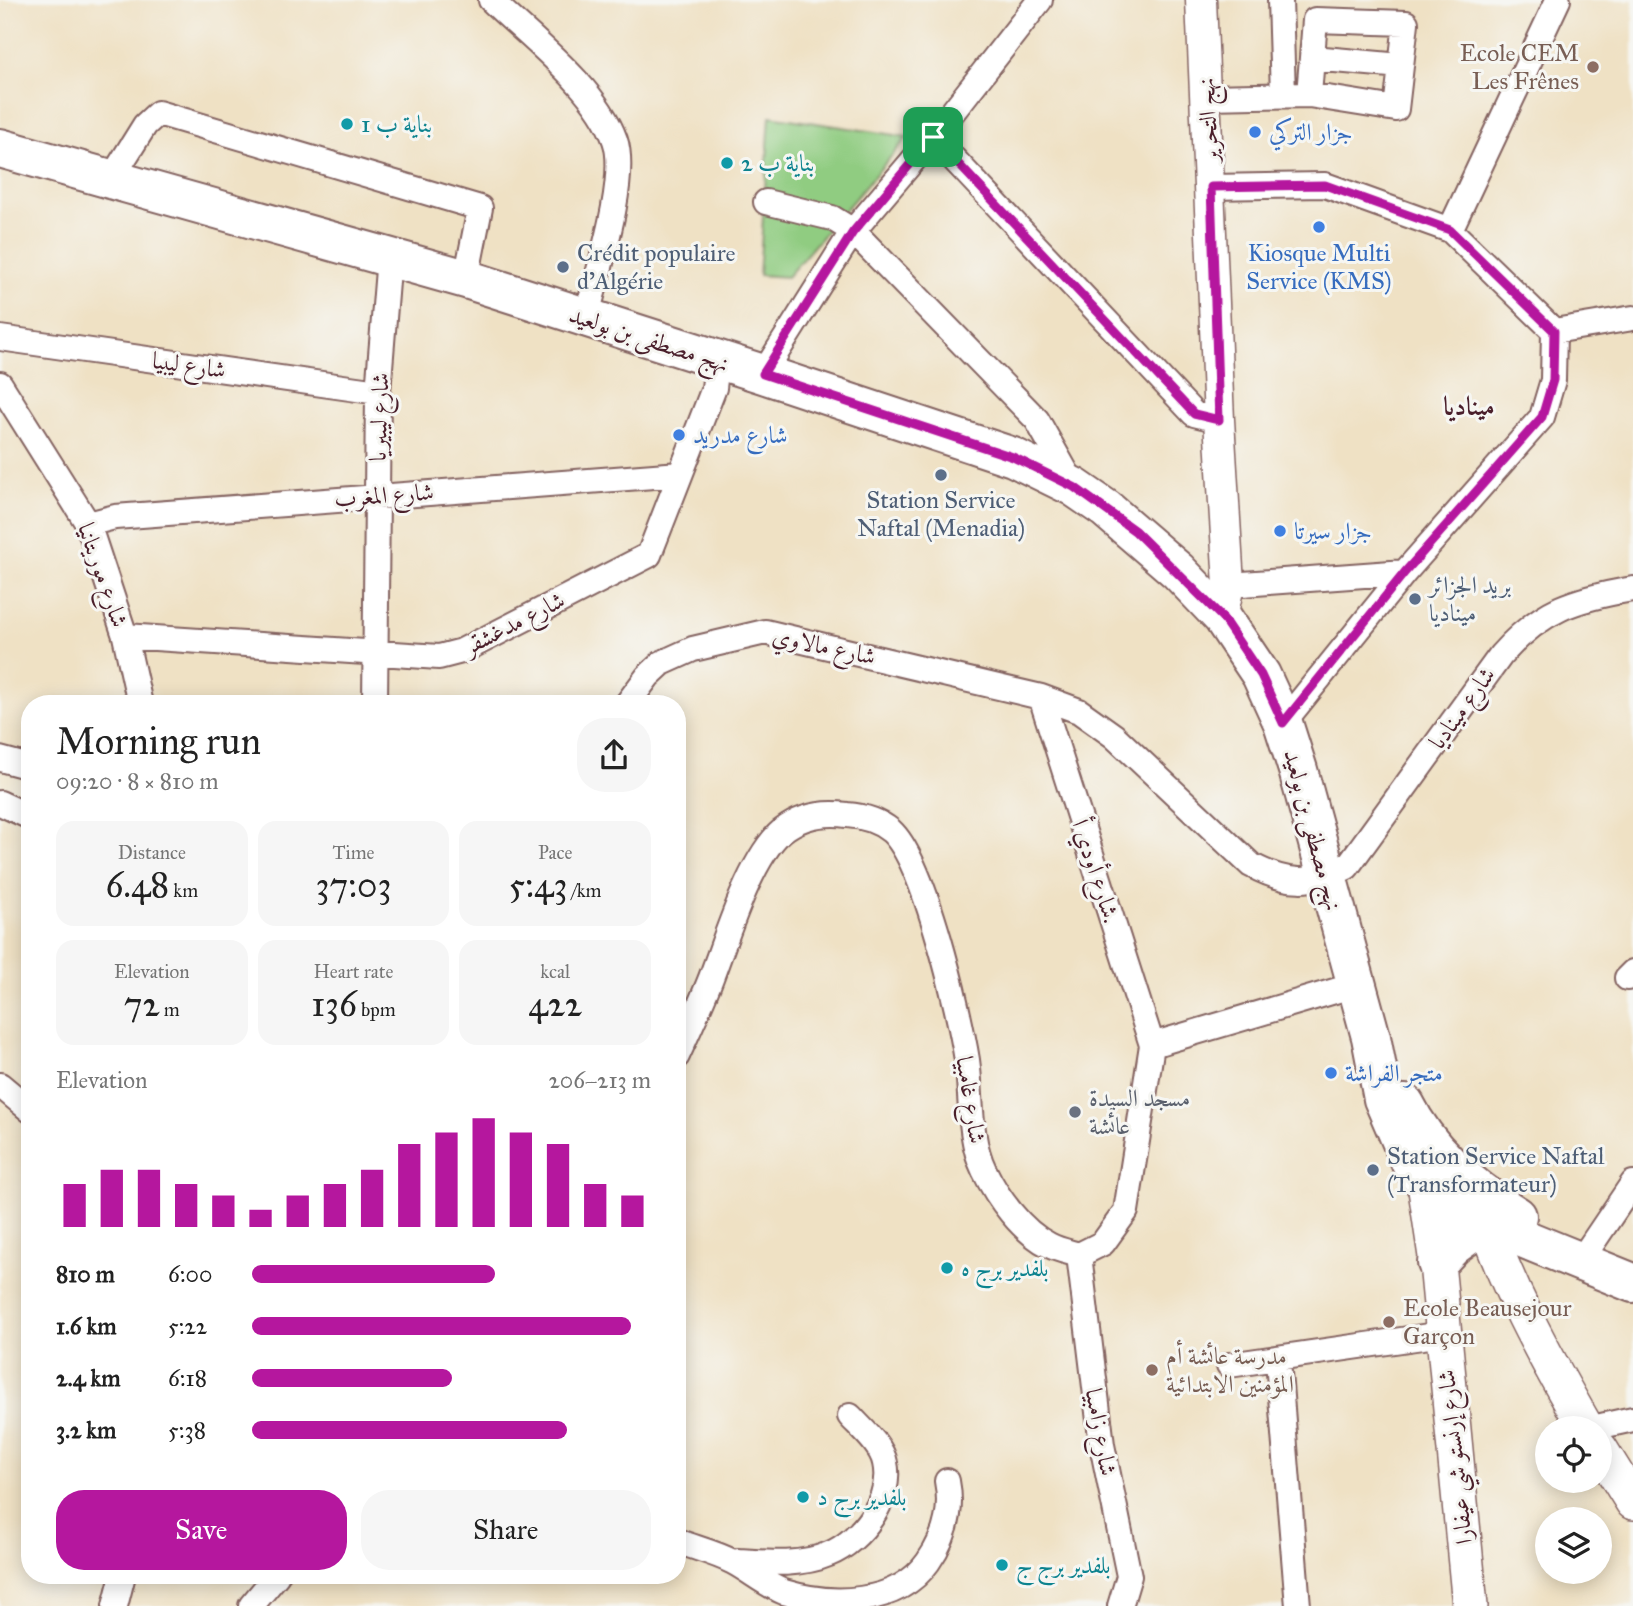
<!DOCTYPE html>
<meta charset="utf-8">
<style>
:root{--surface:#fff;--page:#f6f6f6;--text:#222;--muted:#767676;--accent:#b5179e}
body{margin:0;font-family:"IM FELL Great Primer",Amiri,serif;background:var(--page);color:var(--text);height:100vh;display:flex;flex-direction:column;font-size:26px;white-space:nowrap}
*{box-sizing:border-box;margin:0}
p{font-size:23px;color:var(--muted)}
.icon{flex:none;width:38px;height:38px;fill:none;stroke:currentColor;stroke-width:2;stroke-linecap:round;stroke-linejoin:round}
.map{position:relative;flex:1;overflow:hidden}
.side{position:absolute;left:21px;top:695px;width:665px;height:889px;display:flex;flex-direction:column;background:var(--surface);border-radius:28px;box-shadow:0 4px 18px #0003}
.side>*{flex:none}
.controls{position:absolute;left:1535px;top:1416px;display:grid;gap:14px}
.controls a{display:grid;place-items:center;width:77px;height:77px;border-radius:50%;background:var(--surface);box-shadow:0 4px 18px #0003;font-size:35px}
.pin{position:absolute;display:grid;place-items:center;width:60px;height:60px;color:#fff;margin:-30px;border-radius:14px;box-shadow:0 4px 10px #0006}
.round{display:grid;place-items:center;flex:none;width:74px;height:74px;border-radius:28px;background:var(--page)}
.summary{display:flex;align-items:center;justify-content:space-between;height:119px;padding:0 35px}
h1{font-size:38px;font-weight:600;line-height:52px}
.stats{display:grid;grid-template-columns:repeat(3,1fr);gap:10px;height:119px;padding:7px 35px}
.stats div{display:grid;align-content:center;border-radius:18px;background:var(--page);text-align:center}
.stats b{font-size:35px;font-weight:600}
.stats small{font-size:19px;font-weight:400}
.stats p{font-size:19px}
.chart{height:196px;padding:14px 35px}
.chart p{display:flex;justify-content:space-between}
.chart svg{width:100%;height:126px;margin-top:7px;stroke:var(--accent);stroke-width:6}
.primary-button{display:flex;gap:14px;margin-top:auto;padding:14px 35px}
.primary-button a{flex:1;height:80px;border-radius:28px;background:var(--accent);color:#fff;font-size:28px;font-weight:600;line-height:80px;text-align:center}
.primary-button a+a{background:var(--page);color:var(--text)}
ul{padding:0 35px;list-style:none;font-size:23px}
li{display:grid;grid-template-columns:112px 84px 1fr;align-items:center;height:52px}
li i{height:18px;border-radius:9px;background:var(--accent)}
.map>svg:first-child{display:block}
.green{fill:#90cc81;stroke:#6d7656;stroke-width:2}
.lines{fill:none;stroke-linecap:round;stroke-linejoin:round}
.minor-casing{stroke:#846361;stroke-width:28}
.tertiary-casing{stroke:#846361;stroke-width:33}
.secondary-casing{stroke:#846361;stroke-width:38}
.primary-casing{stroke:#846361;stroke-width:42}
.minor{stroke:#fff;stroke-width:24}
.tertiary{stroke:#fff;stroke-width:30}
.secondary{stroke:#fff;stroke-width:35}
.primary{stroke:#fff;stroke-width:38}
.route-casing{stroke:#fff;stroke-width:14}
.route{stroke:#b5179e;stroke-width:9}
.education-dot{fill:#8d6e63;stroke:#f6f6f2;stroke-width:2.5}
.culture-dot{fill:#0f9aa8;stroke:#f6f6f2;stroke-width:2.5}
.shop-dot{fill:#3f7fe0;stroke:#f6f6f2;stroke-width:2.5}
.service-dot{fill:#5c6f8a;stroke:#f6f6f2;stroke-width:2.5}
.worship-dot{fill:#6b7280;stroke:#f6f6f2;stroke-width:2.5}
.labels{text-anchor:middle;stroke-width:6;stroke-linejoin:round;paint-order:stroke}
.education-label{font-size:24px;fill:#785e54;stroke:#f6f6f2;text-anchor:start}
.street-label{font-size:24px;fill:#4a1f2b;stroke:#f6f6f2}
.culture-label{font-size:24px;fill:#0d838f;stroke:#f6f6f2;text-anchor:start}
.shop-label{font-size:24px;fill:#366cbe;stroke:#f6f6f2;text-anchor:start}
.service-label{font-size:24px;fill:#4e5e75;stroke:#f6f6f2;text-anchor:start}
.worship-label{font-size:24px;fill:#5b616d;stroke:#f6f6f2;text-anchor:start}
.neighbourhood-label{font-size:26px;font-weight:bold;fill:#4a1f2b;stroke:#f6f6f2}
</style>
<div class="map">
<svg width="1633" height="1606" viewBox="0 0 1633 1606">
<rect width="100%" height="100%" fill="#f6f6f2"/>
<filter id="ink" filterUnits="userSpaceOnUse"><feTurbulence type="fractalNoise" baseFrequency=".0143" numOctaves="2"/><feDisplacementMap in="SourceGraphic" scale="14" xChannelSelector="R" yChannelSelector="G"/><feConvolveMatrix kernelMatrix="1 2 1 2 8 2 1 2 1" color-interpolation-filters="sRGB"/></filter>
<filter id="wash" filterUnits="userSpaceOnUse"><feTurbulence type="fractalNoise" baseFrequency=".00686" numOctaves="4" result="noise"/><feDisplacementMap in="SourceGraphic" scale="28" xChannelSelector="R" yChannelSelector="G"/><feGaussianBlur stdDeviation="1.57" result="paint"/><feColorMatrix in="noise" values="0 0 0 0 0 0 0 0 0 0 0 0 0 0 0 0 0 1.4 0 .05"/><feComposite in="paint" operator="in"/></filter>
<g filter="url(#wash)">
<rect width="100%" height="100%" fill="#efe1c4"/>
<!-- green -->
<path class="green" d="M770,116l138,21 -121,140 -28,-2z"/>
</g>
<g filter="url(#ink)">
<g class="lines">
<!-- minor casing -->
<g class="minor-casing">
<path id="minor" d="M491,0c40,39 105,87 124,140 14,40 -19,137 -29,179
M1280,0l3,95
M1309,95l6,-75 91,3 -5,43 -88,-8
M1207,97l102,-2 87,14 5,-43
M933,137l261,277 25,6
M110,181l35,-56 13,-12 322,95 -14,71
M1211,187l114,-2 125,45 104,101 -1,49 -11,37 -137,155 -122,151
M766,202l66,16 21,13 184,189 37,66
M1450,230l108,-230
M1554,331l79,-13
M0,338l378,54
M763,374l90,-143 80,-94 107,-137
M0,384l88,140 37,112 15,68
M88,524l27,-7 565,-43
M1229,585l176,-13
M125,636l314,21 23,-6 187,-96 65,-167 3,-26
M1041,697l111,348
M375,704l3,-312 11,-135
M627,704l21,-28 14,-13 31,-14 72,-17 276,65 38,14 35,25 137,129c35,19 60,20 96,2l154,-212c41,-46 73,-56 132,-66
M0,759l30,8
M0,803l30,14
M1627,978l6,-6
M677,1056c11,-24 22,-48 32,-73 16,-40 40,-124 73,-152 19,-15 42,-19 65,-16 15,1 32,6 44,16 34,31 68,180 76,229 5,35 1,77 17,110 13,27 37,61 65,75 9,5 20,7 30,10l24,-12 23,-32 26,-166 203,-60
M0,1085l30,25
M1079,1255l23,190 27,131 -9,30
M1581,1260l52,-77
M1278,1360l20,246
M1229,1365l214,-31
M1592,1428l41,-9
M677,1541c18,7 39,12 56,21 17,9 33,23 51,30 46,14 113,14 144,-30 17,-24 25,-51 19,-81
M738,1561c30,2 63,5 91,-7 32,-13 64,-56 56,-91 -3,-17 -23,-34 -35,-47
M115,1606l8,-31
M251,1606l26,-31"/>
</g>
<!-- tertiary casing -->
<g class="tertiary-casing">
<path id="tertiary" d="M1201,0l18,420 10,165 -7,32"/>
</g>
<!-- secondary casing -->
<g class="secondary-casing">
<path id="secondary" d="M1425,1183l12,80 33,343
M1478,1201c26,82 66,154 108,227
M1600,1449l33,53"/>
</g>
<!-- primary casing -->
<g class="primary-casing">
<path id="primary" d="M0,148l466,131 297,95 250,83 61,30 32,22 72,62 44,46 39,58 22,48 15,47 73,267 12,62 29,67 13,17 27,23 33,17 148,60
M1405,1104c24,49 66,84 112,112
M1437,1263l16,-17 32,-23"/>
</g>
<!-- minor -->
<use href="#minor" class="minor"/>
<!-- tertiary -->
<use href="#tertiary" class="tertiary"/>
<!-- secondary -->
<use href="#secondary" class="secondary"/>
<!-- primary -->
<use href="#primary" class="primary"/>
</g>
</g>
<g class="lines" filter="url(#ink)">
<!-- route casing -->
<g class="route-casing">
<path id="route" d="M933,137l261,277 25,6 -8,-233 114,-2 125,45 104,101 -1,49 -11,37 -137,155 -122,151 -22,-48 -39,-58 -87,-86 -61,-44 -61,-30 -250,-83 90,-142z"/>
</g>
<!-- route -->
<use href="#route" class="route"/>
</g>
<!-- markers -->
<g class="education-dot">
<circle cx="1593" cy="67" r="7"/>
<circle cx="1389" cy="1322" r="7"/>
<circle cx="1152" cy="1370" r="7"/>
</g>
<g class="culture-dot">
<circle cx="347" cy="124" r="7"/>
<circle cx="727" cy="163" r="7"/>
<circle cx="947" cy="1268" r="7"/>
<circle cx="803" cy="1497" r="7"/>
<circle cx="1002" cy="1565" r="7"/>
</g>
<g class="shop-dot">
<circle cx="1255" cy="132" r="7"/>
<circle cx="1319" cy="227" r="7"/>
<circle cx="679" cy="435" r="7"/>
<circle cx="1280" cy="531" r="7"/>
<circle cx="1331" cy="1073" r="7"/>
</g>
<g class="service-dot">
<circle cx="563" cy="267" r="7"/>
<circle cx="941" cy="475" r="7"/>
<circle cx="1415" cy="599" r="7"/>
<circle cx="1373" cy="1170" r="7"/>
</g>
<circle class="worship-dot" cx="1075" cy="1112" r="7"/>
<g class="labels">
<!-- education labels -->
<g class="education-label">
<text x="1579" y="61" text-anchor="end">Ecole CEM<tspan x="1579" dy="28">Les Frênes</tspan></text>
<text x="1403" y="1316">Ecole Beausejour<tspan x="1403" dy="28">Garçon</tspan></text>
<text x="1166" y="1364">مدرسة عائشة أم<tspan x="1166" dy="28">المؤمنين الابتدائية</tspan></text>
</g>
<!-- street labels -->
<g class="street-label">
<text transform="translate(1208 120) rotate(-93)" y="8">نهج التحرير</text>
<text transform="translate(649 339) rotate(18)" y="8">نهج مصطفى بن بولعيد</text>
<text transform="translate(189 365) rotate(8)" y="8">شارع ليبيا</text>
<text transform="translate(379 417) rotate(-88)" y="8">شارع ليبيريا</text>
<text transform="translate(384 495) rotate(-4)" y="8">شارع المغرب</text>
<text transform="translate(103 575) rotate(71)" y="8">شارع موريتانيا</text>
<text transform="translate(514 623) rotate(-27)" y="8">شارع مدغشقر</text>
<text transform="translate(824 646) rotate(12)" y="8">شارع مالاوي</text>
<text transform="translate(1462 708) rotate(-54)" y="8">شارع ميناديا</text>
<text transform="translate(1313 830) rotate(75)" y="8">نهج مصطفى بن بولعيد</text>
<text transform="translate(1096 871) rotate(72)" y="8">شارع أودي أ.</text>
<text transform="translate(971 1100) rotate(81)" y="8">شارع غامبيا</text>
<text transform="translate(1101 1432) rotate(80)" y="8">شارع زامبيا</text>
<text transform="translate(1455 1457) rotate(-96)" y="8">شارع إرنستو شي عيفارا</text>
</g>
<!-- culture labels -->
<g class="culture-label">
<text x="361" y="132">بناية ب 1</text>
<text x="741" y="171">بناية ب 2</text>
<text x="961" y="1276">بلفدير برج ه</text>
<text x="817" y="1505">بلفدير برج د</text>
<text x="1016" y="1573">بلفدير برج ج</text>
</g>
<!-- shop labels -->
<g class="shop-label">
<text x="1269" y="140">جزار التركي</text>
<text x="1319" y="261" text-anchor="middle">Kiosque Multi<tspan x="1319" dy="28">Service (KMS)</tspan></text>
<text x="693" y="443">شارع مدريد</text>
<text x="1294" y="539">جزار سيرتا</text>
<text x="1345" y="1081">متجر الفراشة</text>
</g>
<!-- service labels -->
<g class="service-label">
<text x="577" y="261">Crédit populaire<tspan x="577" dy="28">d'Algérie</tspan></text>
<text x="941" y="508" text-anchor="middle">Station Service<tspan x="941" dy="28">Naftal (Menadia)</tspan></text>
<text x="1429" y="593">بريد الجزائر<tspan x="1429" dy="28">ميناديا</tspan></text>
<text x="1387" y="1164">Station Service Naftal<tspan x="1387" dy="28">(Transformateur)</tspan></text>
</g>
<!-- worship labels -->
<g class="worship-label">
<text x="1089" y="1106">مسجد السيدة<tspan x="1089" dy="28">عائشة</tspan></text>
</g>
<!-- neighbourhood labels -->
<g class="neighbourhood-label">
<text x="1469" y="415">ميناديا</text>
</g>
</g>
</svg>
<div class="controls">
<a><svg class="icon" aria-label="locate" viewBox="0 0 24 24"><circle cx="12" cy="12" r="6"/><path d="M12 2v4M12 18v4M2 12h4M18 12h4"/></svg></a>
<a><svg class="icon" aria-label="layers" viewBox="0 0 24 24"><path d="M12 4l9 5-9 5-9-5zM3 14l9 5 9-5"/></svg></a>
</div>
<div class="pin" style="left:933px;top:137px;background:#1e9e55"><svg class="icon" aria-label="arrive" viewBox="0 0 24 24"><path d="M6 21V4h12l-3 4 3 4H6"/></svg></div>
<section class="side">
<div class="summary"><div><h1>Morning run</h1><p>09:20 · 8 × 810 m</p></div><a class="round"><svg class="icon" aria-label="share" viewBox="0 0 24 24"><path d="M12 15V3M7 8l5-5 5 5M5 13v7h14v-7"/></svg></a></div>
<div class="stats">
<div><p>Distance</p><b>6.48<small> km</small></b></div>
<div><p>Time</p><b>37:03</b></div>
<div><p>Pace</p><b>5:43<small> /km</small></b></div>
</div>
<div class="stats">
<div><p>Elevation</p><b>72<small> m</small></b></div>
<div><p>Heart rate</p><b>136<small> bpm</small></b></div>
<div><p>kcal</p><b>422</b></div>
</div>
<div class="chart"><p><span>Elevation</span>206–213 m</p>
<svg viewBox="0 0 160 44" preserveAspectRatio="none"><path d="M5 44V29M15 44V24M25 44V24M35 44V29M45 44V33M55 44V38M65 44V33M75 44V29M85 44V24M95 44V15M105 44V11M115 44V6M125 44V11M135 44V15M145 44V29M155 44V33"/></svg>
</div>
<ul>
<li><b>810 m</b>6:00<i style="width:61%"></i></li>
<li><b>1.6 km</b>5:22<i style="width:95%"></i></li>
<li><b>2.4 km</b>6:18<i style="width:50%"></i></li>
<li><b>3.2 km</b>5:38<i style="width:79%"></i></li>
</ul>
<div class="primary-button"><a>Save</a><a>Share</a></div>
</section>
</div>
